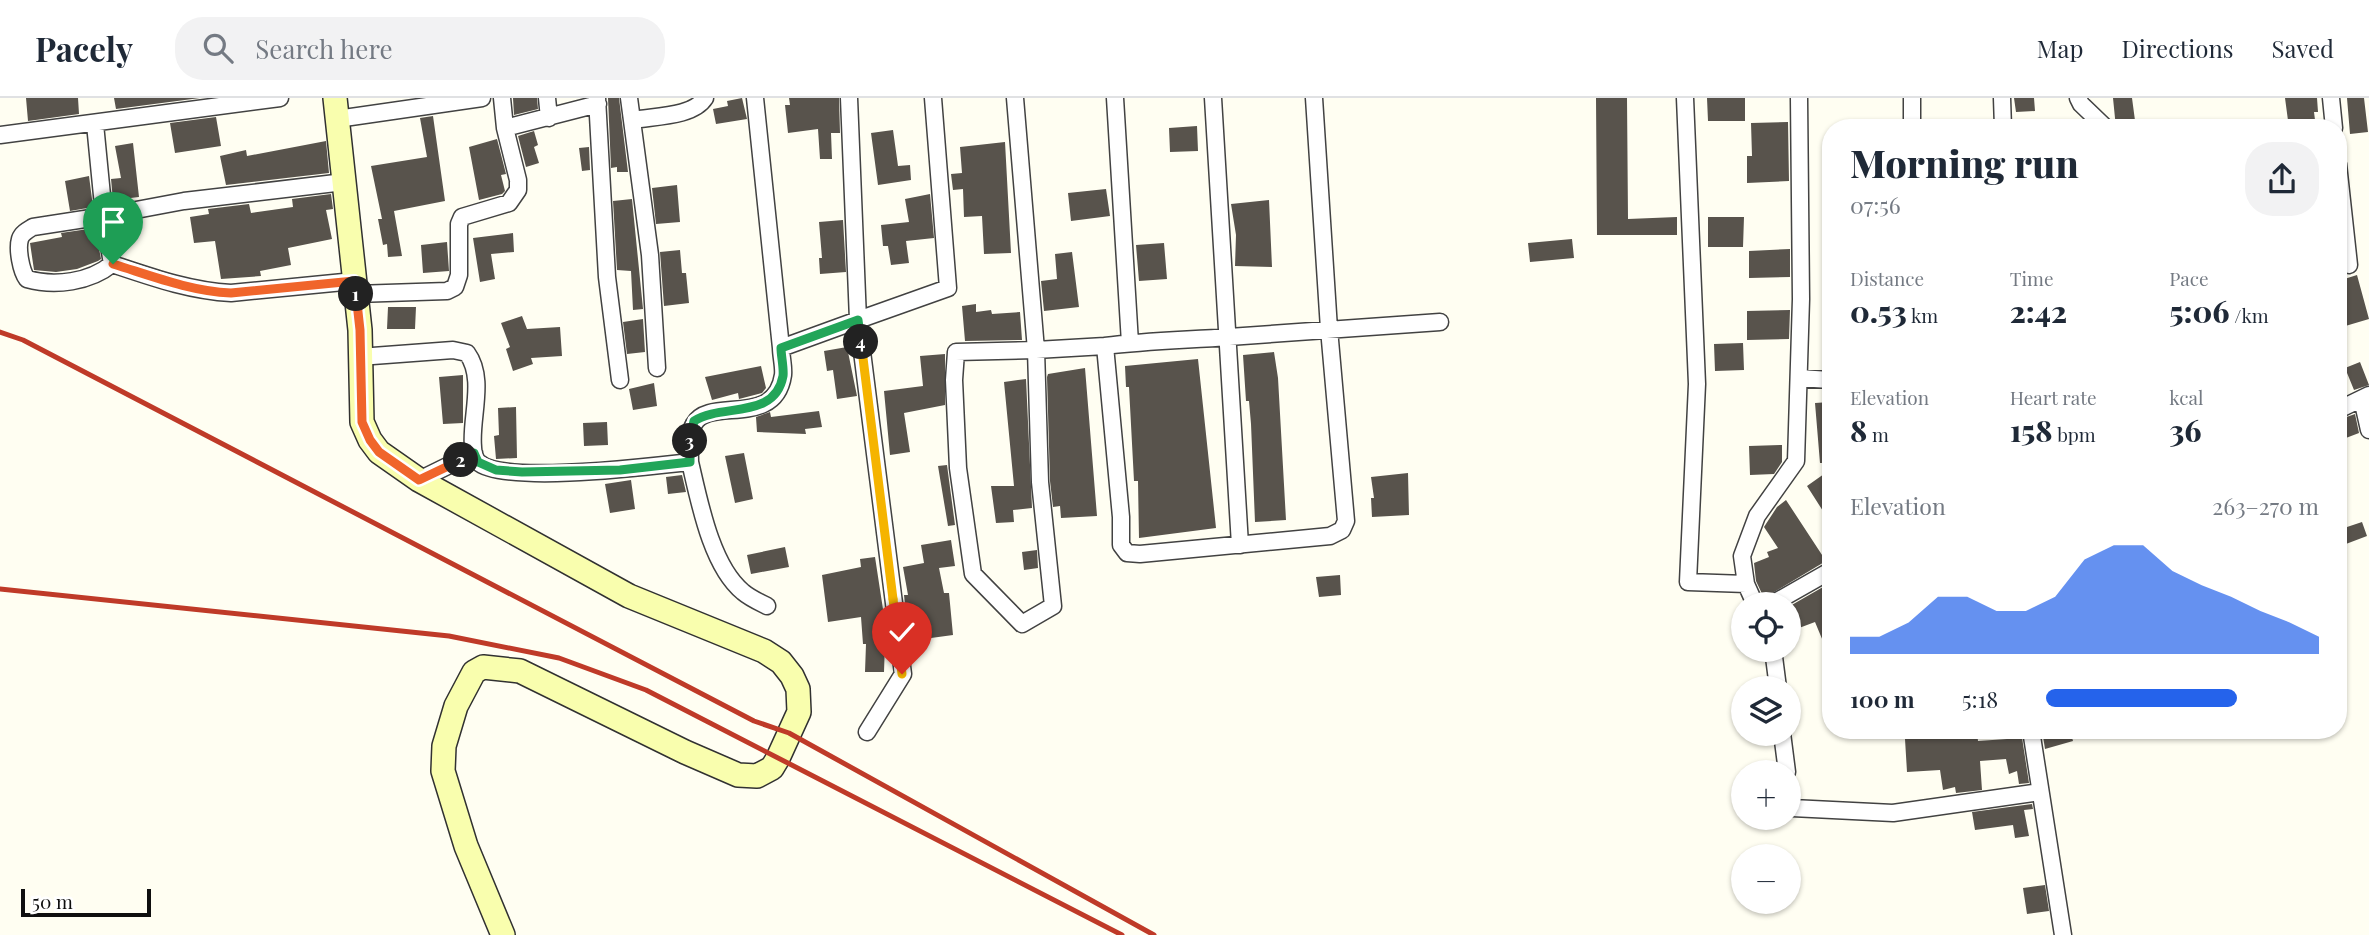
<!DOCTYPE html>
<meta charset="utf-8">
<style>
:root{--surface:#fff;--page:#f2f2f3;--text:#1f2937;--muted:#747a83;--line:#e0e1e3;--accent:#2563eb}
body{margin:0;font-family:"Playfair Display",serif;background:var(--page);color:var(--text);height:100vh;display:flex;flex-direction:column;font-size:26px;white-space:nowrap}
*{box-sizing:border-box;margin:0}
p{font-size:23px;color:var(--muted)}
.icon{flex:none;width:38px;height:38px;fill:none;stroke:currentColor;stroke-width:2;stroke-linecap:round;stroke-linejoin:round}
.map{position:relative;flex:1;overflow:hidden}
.panel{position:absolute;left:1822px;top:21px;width:525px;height:620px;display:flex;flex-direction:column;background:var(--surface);border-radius:28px;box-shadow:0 2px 5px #0004}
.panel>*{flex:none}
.tools{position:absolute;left:1731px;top:494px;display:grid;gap:14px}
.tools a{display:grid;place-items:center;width:70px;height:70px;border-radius:50%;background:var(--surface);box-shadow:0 2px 5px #0004;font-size:35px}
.scale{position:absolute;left:21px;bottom:18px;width:130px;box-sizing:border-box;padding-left:7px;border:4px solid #0f0f0f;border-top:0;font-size:19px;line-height:24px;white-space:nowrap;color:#0f0f0f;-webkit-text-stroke:5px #fff;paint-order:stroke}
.pin{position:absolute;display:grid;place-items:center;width:60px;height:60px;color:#fff;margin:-72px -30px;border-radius:50% 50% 50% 0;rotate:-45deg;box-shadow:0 0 7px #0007}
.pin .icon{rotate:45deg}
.km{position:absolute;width:35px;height:35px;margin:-18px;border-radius:50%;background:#222;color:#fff;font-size:19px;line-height:35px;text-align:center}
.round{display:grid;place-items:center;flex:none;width:74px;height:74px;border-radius:28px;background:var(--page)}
.headline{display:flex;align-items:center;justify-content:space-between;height:119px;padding:0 28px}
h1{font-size:38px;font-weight:800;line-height:52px}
.metrics{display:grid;grid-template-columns:repeat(3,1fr);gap:10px;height:119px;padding:7px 28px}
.metrics div{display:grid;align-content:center}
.metrics b{font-size:30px;font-weight:800}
.metrics small{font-size:19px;font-weight:400}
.metrics p{font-size:19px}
.chart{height:196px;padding:14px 28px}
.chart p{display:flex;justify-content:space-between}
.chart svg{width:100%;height:126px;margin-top:7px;fill:var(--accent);opacity:.7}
ul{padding:0 28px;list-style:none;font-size:23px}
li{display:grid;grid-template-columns:112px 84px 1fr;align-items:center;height:52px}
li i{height:18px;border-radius:9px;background:var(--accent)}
header{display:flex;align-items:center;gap:42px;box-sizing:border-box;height:98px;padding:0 35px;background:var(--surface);border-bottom:2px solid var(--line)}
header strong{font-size:33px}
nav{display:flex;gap:38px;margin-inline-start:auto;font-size:24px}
.search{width:490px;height:63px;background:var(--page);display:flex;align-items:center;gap:18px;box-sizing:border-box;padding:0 24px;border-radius:28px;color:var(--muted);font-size:26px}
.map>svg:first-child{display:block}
.building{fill:#58534c}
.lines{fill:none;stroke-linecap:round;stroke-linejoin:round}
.street-casing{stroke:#424242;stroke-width:19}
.secondary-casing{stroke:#313131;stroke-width:26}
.street{stroke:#fff;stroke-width:16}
.secondary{stroke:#f9feae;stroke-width:23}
.rail{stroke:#bf3a28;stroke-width:5}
.split-1-casing{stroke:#fff;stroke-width:14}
.split-2-casing{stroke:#fff;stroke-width:14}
.split-3-casing{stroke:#fff;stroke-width:14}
.split-4-casing{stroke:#fff;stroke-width:14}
.split-5-casing{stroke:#fff;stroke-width:14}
.split-6-casing{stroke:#fff;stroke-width:14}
.split-1{stroke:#f0652b;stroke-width:9}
.split-2{stroke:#f0652b;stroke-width:9}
.split-3{stroke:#22a559;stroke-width:9}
.split-4{stroke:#22a559;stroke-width:9}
.split-5{stroke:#f5b400;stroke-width:9}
.split-6{stroke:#f5b400;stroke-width:9}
</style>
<header>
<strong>Pacely</strong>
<div class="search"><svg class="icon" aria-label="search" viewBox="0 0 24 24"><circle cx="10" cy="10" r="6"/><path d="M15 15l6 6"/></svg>Search here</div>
<nav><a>Map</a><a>Directions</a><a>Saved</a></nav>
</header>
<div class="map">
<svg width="2369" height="837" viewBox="0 0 2369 837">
<rect width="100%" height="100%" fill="#fffef2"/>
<!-- building -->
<path class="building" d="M26,0h52l1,16 -51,7z
M114,0h86l-84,11z
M513,0h24l1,11 -24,6z
M608,0h11l9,74h-11v-5l-6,1z
M742,0l5,21 -31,5 -3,-15 15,-3 -1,-5z
M789,0h50l1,35h-9l1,26h-12l-2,-30 -30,4 -3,-28h5z
M1596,0h31l1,121 49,-2v18h-80z
M1707,0h38v23h-37z
M2014,0h20l1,13 -19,1z
M2113,0h19l4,30h-20z
M2285,0h32l1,14h-4l2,16h-27z
M2347,0h17l4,34 -18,2z
M433,18l12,85 -51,10 8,45 -14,1 -1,-13 -4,1 -5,-26h4l-11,-53 56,-9 -7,-39z
M216,19l5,29 -46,7 -5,-30z
M1788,24l1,59 -42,2v-27h5l-1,-33z
M1197,28l1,25 -28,1 -1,-24z
M893,32l5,36 12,-1 1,15 -33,5 -7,-52z
M534,33l4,14 -4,2 5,16 -13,4 -8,-31z
M497,41l9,35 -5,1 4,16 -3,3 -23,6 -10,-53z
M326,43l3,32 -103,12 -6,-29 26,-6 1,6z
M1005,44l6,111 -27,1 -2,-38 -18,1 -1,-28 -10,1 -2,-16 11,-1 -2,-26z
M133,45l6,54 -26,3 -2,-21 10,-1 -6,-32z
M589,49l1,23 -8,1 -3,-23z
M89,78l4,31 -23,4 -5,-30z
M677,87l3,37 -24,2 -4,-36z
M1106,91l4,27 -39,5 -3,-28z
M331,96l2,15 -7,1 6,29 -44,9 3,17 -31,6 1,5 -40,3 -6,-38 -21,2 -4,-26 19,-3 -1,-5 41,-5 2,9 42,-6 -1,-8z
M930,96l4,44 -28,3 3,22 -18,2 -3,-19h-5l-2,-21 28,-3 -4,-23z
M632,101l11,110 -10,1 -2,-39 -14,-1 -4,-69z
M1269,102l3,67 -37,-1 1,-31 -5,-31z
M1708,119h36l-1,30h-35z
M843,122l3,52 -26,2 -1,-16h3l-3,-36z
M95,130l6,31 -3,2 -21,8 -21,3 -22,-2 -4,-27 32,-6 -1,-4z
M513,135l1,19 -23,2 4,25 -15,3 -7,-44z
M1572,141l2,19 -44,4 -2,-19z
M447,144l2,29 -26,2 -2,-28z
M1164,145l3,36 -28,2 -3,-36z
M1790,151v28l-41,1v-27z
M680,152l2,23h4l3,30 -25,3 -4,-54z
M1072,154l7,55 -35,4 -3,-30 16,-2 -2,-25z
M2357,177l12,44 -27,8 -4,-12v-34z
M976,206v8l15,-2 1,4 28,-2 2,28 -57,1 -3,-35z
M388,209h28l-1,22h-28z
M1790,212l-1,29 -42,1v-29z
M522,218l5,13 33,-2 2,29 -31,2 2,6 -20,7 -7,-22 4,-2 -9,-24z
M643,221l2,33 -18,2 -4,-32z
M1743,245l1,27 -29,1 -1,-27z
M847,249l10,49 -20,3 -4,-29 -6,1 -3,-20z
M1274,254l4,26 8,142 -31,2 -4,-98 -2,-23h-3l-3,-46z
M945,256v51l-41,8 6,39 -20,3 -6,-64 39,-5 -3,-30z
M1198,261l18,169 -77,10 -1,-57h-4l-5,-94h-3l-1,-21z
M2360,264l9,23 -15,5 -9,-22z
M761,268l5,22 -4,5 -23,6 -1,-6 -26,7 -7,-23z
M1085,270l12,148 -36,2 -1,-12 -7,1 -3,-26 -3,-104 1,-3z
M463,277v48l-20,1 -4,-47z
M1026,281l6,129 -19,2 1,12 -18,1 -5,-37h23l-10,-104z
M654,285l3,23 -24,4 -4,-21z
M1830,304v61h-10l-5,-60z
M516,309l1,51 -21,1 -2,-23 5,-1 -1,-27z
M819,313l3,16 -17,2 1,5 -49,-2 -1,-15 14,-5 1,5z
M2355,316l4,19 -21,8v-21z
M607,324l1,23 -24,1 -1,-23z
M1782,347v17l-8,12 -24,1 -1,-29z
M744,355l9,46 -18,4 -10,-47z
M947,367l8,60 -7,1 -10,-60z
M1408,375l1,42 -37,2 -1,-19h3l-3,-21z
M1824,376l6,10v38l-23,-36z
M682,377l4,17 -18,2 -2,-17z
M631,382l4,29 -25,4 -5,-29z
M1786,402l40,61 -62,37 -8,-17 -2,-18 15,-6 -2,-5 11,-4 -14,-21 13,-20z
M2362,424l5,14 -29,11v-17z
M951,442l4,26 -16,2 5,25h5l4,42 -44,6 -5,-46h4l-5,-28 21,-4 -3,-18z
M785,449l4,20 -38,7 -4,-19z
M1037,452l1,18 -14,2 -2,-18z
M875,459l13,85 -3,1 -1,29h-19l1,-28h-3l-2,-27 -33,5 -6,-47 39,-8 -1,-8z
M1340,477l1,20 -22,2 -3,-20z
M1830,485v75l-15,-36 -16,6 -9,-22z
M1909,632h18v9l50,-7 1,9 29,-2 -1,-6 15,-2 8,52 -10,1 -2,-13 -8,3 -3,-15 -26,2 2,29 -26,3 -1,-6 -12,3 -3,-20 -33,2 -2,-33h5z
M2042,632h28l3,11 -28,8z
M2032,706l1,5 -9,1 5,26 -14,2 -2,-13 -38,5 -3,-18z
M2045,787l4,26 -22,3 -4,-26z"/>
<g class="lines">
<!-- street casing -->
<g class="street-casing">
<path id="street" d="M547,0l2,20
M597,0l10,179 13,103
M629,0l21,157 7,113
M755,0l26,250 77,-28 -9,-222
M1015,0l21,252 -80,2 -2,28 4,88 15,106 49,50 31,-18 -13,-124 -4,-132 69,-4
M1115,0l15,245
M1213,0l27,447
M1314,0l15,231 17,192 -4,9 -12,6 -190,18 -13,-1 -6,-8v-28l-16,-171c41,-5 83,-6 124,-9 71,-5 141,-10 211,-15
M1685,0l12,286 -9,198 58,2
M2002,0l1,30
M2078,0l3,6 25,24
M2331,0l3,30
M337,21l145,-21
M633,22c21,-4 60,-3 72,-22
M95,26l9,92 -71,11c-5,3 -11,6 -13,12 -3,10 1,32 7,40 28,8 63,3 85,-15l-8,-48 80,-15 160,-19
M505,30l93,-24
M1912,30v-30
M0,37l280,-37
M2338,66l11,101
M112,166c39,13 78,27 119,29l123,-12
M356,196l91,-3 8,-4 4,-12v-51l3,-7 47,-14 9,-13v-10l-13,-52 -3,-30
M359,259l94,-7 14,3c19,26 3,65 6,94 0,5 2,12 5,15 25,23 175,4 212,0 9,38 21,104 53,130 7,6 16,10 24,14
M1799,280l31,2
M2362,301l7,31
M2338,312l31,-15
M690,364c0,-12 -2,-28 4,-38 15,-28 81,5 89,-49 1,-8 -2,-19 -2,-27
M419,382l55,-27
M1755,506l-9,-20 -4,-28 15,-40 39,-55 5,-162 -2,-201
M1772,506l58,-33
M1773,551l5,39
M2031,632l32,205
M867,634l36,-58 -45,-354 90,-32 -15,-190
M1782,635l5,39
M1788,686l4,24 101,5 147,-21"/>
</g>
<!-- secondary casing -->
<g class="secondary-casing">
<path id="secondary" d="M335,0l25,232 2,92 8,18 9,12 40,28 210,116 135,55 17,11 11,14 6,13 1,23 -21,46 -6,10 -15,8 -19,-1 -53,-23 -165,-81 -37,-4 -9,5 -18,34 -12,40 -1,25 23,75 37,89"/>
</g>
<!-- street -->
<use href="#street" class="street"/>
<!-- secondary -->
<use href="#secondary" class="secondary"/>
<!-- rail -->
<path class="rail" d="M0,234l23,8 731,381 35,12 365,202
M0,491l449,47 110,22 87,32 476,245"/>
</g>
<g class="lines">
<!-- split-1 casing -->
<g class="split-1-casing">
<path id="split-1" d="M113,166c39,12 77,27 118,29l123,-12 2,13"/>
</g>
<!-- split-2 casing -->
<g class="split-2-casing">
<path id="split-2" d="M356,196l4,36 2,92 8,18 9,12 40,28 42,-20"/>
</g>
<!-- split-3 casing -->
<g class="split-3-casing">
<path id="split-3" d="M461,362l13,-7 4,9 18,8 26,2 98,-2 70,-8v-21"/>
</g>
<!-- split-4 casing -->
<g class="split-4-casing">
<path id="split-4" d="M690,343l4,-20c28,-18 81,-1 89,-45 1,-8 -2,-20 -2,-28l77,-28 3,22"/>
</g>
<!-- split-5 casing -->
<g class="split-5-casing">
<path id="split-5" d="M861,244l32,257"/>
</g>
<!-- split-6 casing -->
<g class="split-6-casing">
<path id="split-6" d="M893,501l9,75"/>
</g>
<!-- split-1 -->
<use href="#split-1" class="split-1"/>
<!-- split-2 -->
<use href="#split-2" class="split-2"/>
<!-- split-3 -->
<use href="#split-3" class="split-3"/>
<!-- split-4 -->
<use href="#split-4" class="split-4"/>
<!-- split-5 -->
<use href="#split-5" class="split-5"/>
<!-- split-6 -->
<use href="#split-6" class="split-6"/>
</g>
</svg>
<div class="tools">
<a><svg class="icon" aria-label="locate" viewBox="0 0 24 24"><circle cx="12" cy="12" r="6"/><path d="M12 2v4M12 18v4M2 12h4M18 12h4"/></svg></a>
<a><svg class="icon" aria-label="layers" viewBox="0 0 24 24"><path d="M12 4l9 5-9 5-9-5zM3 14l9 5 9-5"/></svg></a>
<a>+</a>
<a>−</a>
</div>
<div class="scale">50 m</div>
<div class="pin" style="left:113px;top:166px;background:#1e9e55"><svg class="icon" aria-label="arrive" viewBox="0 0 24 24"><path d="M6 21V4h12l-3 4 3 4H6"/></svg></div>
<div class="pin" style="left:902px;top:576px;background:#d93025"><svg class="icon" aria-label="check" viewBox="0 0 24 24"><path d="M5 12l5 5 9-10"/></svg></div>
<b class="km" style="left:356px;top:196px">1</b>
<b class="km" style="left:461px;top:362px">2</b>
<b class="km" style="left:690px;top:343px">3</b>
<b class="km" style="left:861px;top:244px">4</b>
<section class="panel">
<div class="headline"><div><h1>Morning run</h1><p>07:56</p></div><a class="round"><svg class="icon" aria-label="share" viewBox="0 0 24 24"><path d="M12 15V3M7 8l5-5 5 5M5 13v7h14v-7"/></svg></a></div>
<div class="metrics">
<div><p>Distance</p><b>0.53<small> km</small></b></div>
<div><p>Time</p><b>2:42</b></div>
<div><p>Pace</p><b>5:06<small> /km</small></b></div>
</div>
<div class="metrics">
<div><p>Elevation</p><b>8<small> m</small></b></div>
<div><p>Heart rate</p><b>158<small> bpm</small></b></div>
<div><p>kcal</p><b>36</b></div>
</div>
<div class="chart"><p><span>Elevation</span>263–270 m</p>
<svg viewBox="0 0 160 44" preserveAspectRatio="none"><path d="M0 44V38L10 38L20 33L30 24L40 24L50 29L60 29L70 24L80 11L90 6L100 6L110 15L120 20L130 24L140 29L150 33L160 38V44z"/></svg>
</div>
<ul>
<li><b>100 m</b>5:18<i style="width:70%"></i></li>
</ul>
</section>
</div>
